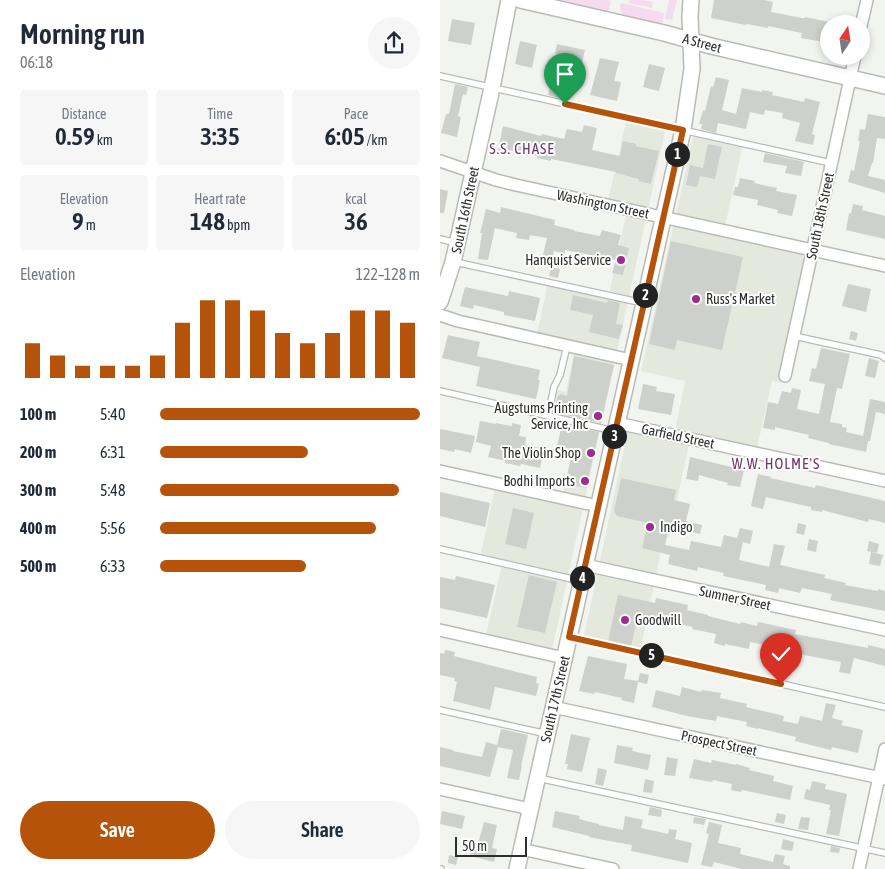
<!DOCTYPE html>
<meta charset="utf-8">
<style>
:root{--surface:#fff;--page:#f6f6f7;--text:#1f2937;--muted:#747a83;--accent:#b45309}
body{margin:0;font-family:"Asap Condensed",sans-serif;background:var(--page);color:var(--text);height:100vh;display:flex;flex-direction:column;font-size:19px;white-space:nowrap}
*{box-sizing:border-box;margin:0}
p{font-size:16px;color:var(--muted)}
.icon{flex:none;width:28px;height:28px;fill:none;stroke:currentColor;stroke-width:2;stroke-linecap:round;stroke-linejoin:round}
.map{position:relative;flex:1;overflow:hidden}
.side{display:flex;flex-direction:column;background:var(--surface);width:440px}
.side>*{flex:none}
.needle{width:32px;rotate:12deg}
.buttons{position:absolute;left:380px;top:15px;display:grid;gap:10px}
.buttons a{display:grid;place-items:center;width:50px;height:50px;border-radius:50%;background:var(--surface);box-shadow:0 2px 8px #0003;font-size:25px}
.scale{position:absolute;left:15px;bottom:12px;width:72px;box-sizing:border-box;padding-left:5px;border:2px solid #2e2e2d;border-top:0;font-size:14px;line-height:18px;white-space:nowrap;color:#2e2e2d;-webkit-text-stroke:4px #fff;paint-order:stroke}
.pin{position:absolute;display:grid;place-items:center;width:42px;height:42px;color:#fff;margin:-51px -21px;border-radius:50% 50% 50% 0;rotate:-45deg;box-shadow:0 0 5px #0007}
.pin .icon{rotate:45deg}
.km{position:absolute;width:25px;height:25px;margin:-12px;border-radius:50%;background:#222;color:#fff;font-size:14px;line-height:25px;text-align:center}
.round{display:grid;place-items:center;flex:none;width:52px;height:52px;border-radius:26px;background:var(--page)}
.head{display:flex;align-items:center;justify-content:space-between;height:85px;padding:0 20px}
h1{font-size:28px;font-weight:600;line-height:38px}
.metrics{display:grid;grid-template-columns:repeat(3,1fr);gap:8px;height:85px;padding:5px 20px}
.metrics div{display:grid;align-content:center;border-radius:5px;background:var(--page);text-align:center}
.metrics b{font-size:25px;font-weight:600}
.metrics small{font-size:14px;font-weight:400}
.metrics p{font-size:14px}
.chart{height:140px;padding:10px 20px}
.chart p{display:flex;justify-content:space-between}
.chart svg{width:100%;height:90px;margin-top:5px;stroke:var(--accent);stroke-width:6}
.button{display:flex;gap:10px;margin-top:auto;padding:10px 20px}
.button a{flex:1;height:58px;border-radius:30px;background:var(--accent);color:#fff;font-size:20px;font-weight:600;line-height:58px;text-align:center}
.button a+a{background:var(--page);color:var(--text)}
ul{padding:0 20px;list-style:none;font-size:16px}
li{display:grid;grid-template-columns:80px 60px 1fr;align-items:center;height:38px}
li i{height:12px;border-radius:6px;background:var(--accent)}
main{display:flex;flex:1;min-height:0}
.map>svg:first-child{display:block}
.built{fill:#e5e9dd}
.green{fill:#f6dbf0}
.building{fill:#ced0cb}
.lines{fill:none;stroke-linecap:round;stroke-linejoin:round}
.lane-casing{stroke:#b9bbb6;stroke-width:8}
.street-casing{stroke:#b9bbb6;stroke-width:14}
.secondary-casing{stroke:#b9bbb6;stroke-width:18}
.lane{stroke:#fff;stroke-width:5.5}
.street{stroke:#fff;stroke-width:11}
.secondary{stroke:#fff;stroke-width:15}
.route-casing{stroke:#fff;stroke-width:10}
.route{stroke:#b45309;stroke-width:6}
.poi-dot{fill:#9a2d8e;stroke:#fff;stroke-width:2}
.labels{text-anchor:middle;stroke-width:4;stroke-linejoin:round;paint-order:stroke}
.street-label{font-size:14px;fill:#2e2e2d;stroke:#fff}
.poi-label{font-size:14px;fill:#2e2e2d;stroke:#fff;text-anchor:end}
.neighbourhood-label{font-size:15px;letter-spacing:1px;fill:#6c3664;stroke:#fff}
</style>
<main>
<section class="side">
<div class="head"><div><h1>Morning run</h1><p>06:18</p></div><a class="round"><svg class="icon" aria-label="share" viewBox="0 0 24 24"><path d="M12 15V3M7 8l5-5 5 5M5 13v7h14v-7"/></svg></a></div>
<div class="metrics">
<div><p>Distance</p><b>0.59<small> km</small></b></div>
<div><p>Time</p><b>3:35</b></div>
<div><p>Pace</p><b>6:05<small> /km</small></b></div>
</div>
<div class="metrics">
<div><p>Elevation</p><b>9<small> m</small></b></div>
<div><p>Heart rate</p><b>148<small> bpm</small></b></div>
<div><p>kcal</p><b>36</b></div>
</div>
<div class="chart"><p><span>Elevation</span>122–128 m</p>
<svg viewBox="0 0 160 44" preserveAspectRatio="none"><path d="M5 44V27M15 44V33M25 44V38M35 44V38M45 44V38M55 44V33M65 44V17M75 44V6M85 44V6M95 44V11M105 44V22M115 44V27M125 44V22M135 44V11M145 44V11M155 44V17"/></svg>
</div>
<ul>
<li><b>100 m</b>5:40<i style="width:100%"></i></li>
<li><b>200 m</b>6:31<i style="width:57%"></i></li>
<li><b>300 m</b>5:48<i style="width:92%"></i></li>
<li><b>400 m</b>5:56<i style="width:83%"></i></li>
<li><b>500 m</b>6:33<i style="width:56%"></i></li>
</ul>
<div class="button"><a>Save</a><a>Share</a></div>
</section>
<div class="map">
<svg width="445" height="869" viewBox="0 0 445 869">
<rect width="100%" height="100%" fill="#f2f4ef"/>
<!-- built -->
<path class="built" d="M187,118l39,9 -115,528 -66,-15 17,-76 -22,-6 16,-75 66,15 16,-75 -26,-6 6,-27 8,2 9,-44 -39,-9 12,-57 61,13 18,-85 -20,-5z
M254,133l49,11 -19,87 89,19 -29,133 -12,-2 -16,72 -66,-14 -21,98h-5l-24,115 -57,-12 46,-215 45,10 11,-54 -44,-10z"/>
<!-- green -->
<path class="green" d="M112,0h55l4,1 -2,8 -2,3z
M190,0h12l11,2 -1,6 -23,-5z
M229,0h8l-5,20 -7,-1z
M181,3l43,10 -2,11 -39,-9 -3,-6z"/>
<!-- building -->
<path class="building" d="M274,0h50l9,2 -2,10 31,6h3v-1l24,5v21l-28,-5 1,-5 -34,-7v2l-21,-4 -1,1 -35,-7z
M12,19l23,4 -4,22 -23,-4z
M80,41l17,4 -5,23 -17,-4z
M117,44l28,6 -7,30 -14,-3 -5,21 -11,-3 2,-9 4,1 7,-32 -6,-2z
M160,58l19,4 -5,19 7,1 -4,19 -27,-6z
M209,64l16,4 -6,23 -16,-4z
M276,77l13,3 -7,30 14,4 6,-26 20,4v-2l11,2 -1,3 32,7 1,-4 15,4 -8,32 3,1 -2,10 -18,-4 5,-18 -18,-5 1,-5 -18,-3 -1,5 -14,-3 -4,17 -28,-6 -2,10 -15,-4 1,-5h-3l4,-14 2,1 6,-25 2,1z
M15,84l13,3 -2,8 -3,-1 -5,22 3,1 -4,20 -16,-4 5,-19h3z
M428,114l17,3v22l-8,-1 -4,25h-1l-4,13 17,4v13l-37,-11 3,-12 3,1 6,-30h-2l2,-12 5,1z
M144,125l13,3 -5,22 28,6 3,-15 13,3v2l23,5 -8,33 -12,-3v-2l-23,-6v-1l-65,-13v2l-14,-3v-2l-28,-6 -1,3 -10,-2 5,-25 38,10 1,-2 22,5 3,-10 15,3z
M268,144l14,3 -7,32 -15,-3 -3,11 -11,-2 4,-20 13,3z
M325,153l39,9 -3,14 -16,-3 2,-7 -24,-4z
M300,178l15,3 -1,2 23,5 -1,3 21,4 -5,21 -15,-3 1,-3 -21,-5 1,-5 -25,-5 2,-8h3z
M0,189l8,2 -4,22h-4z
M413,204l10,2 -1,4 23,6v23l-39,-9 3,-17 2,1z
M61,207l54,13 -1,5 20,5v1l26,5 2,-6 19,5 -3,10 11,3 -6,27 -11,-2 4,-13 -51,-10v4l-11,-3 -3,15 -10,-2 6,-26 -17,-3 -1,5 -13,-2 1,-5 -22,-5 -7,32 -10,-1 4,-26h-2l6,-24 14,4z
M231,241l72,16 -21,93 -45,-10 -2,10 -26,-6z
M111,267l9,2 -2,9 -9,-2z
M408,284l23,5 -5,23 -24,-6z
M25,287l43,9 1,-5 31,7 -5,23 -31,-6v-3l-30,-7 -1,4 -13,-3z
M133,295l34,8 1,-3 12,3 -4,21 7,1 -4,14 -30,-7 4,-17 -23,-5z
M411,331l7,2 -2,8 -7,-2z
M8,335l32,7 -3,14 63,14 -2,10h2l-4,19 -60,-13 4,-19 -38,-9z
M381,348l29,6 -8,35 -5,-1 -7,34 12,2v3l5,1 -1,4 17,4 7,-37 15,3v12l-9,-2 -6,29h-2l-2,11 -37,-8v-1l-21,-5 1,-3 -34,-8v3l-12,-2 5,-26 10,2 4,-13 9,2 1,-5 9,2 -4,19 22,5 6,-30 -16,-3 3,-13 4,1z
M134,356l40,9 -13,58 -43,-10 2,-9 -4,-1 2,-8 2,1v-2l7,2z
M429,358l10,3 -4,17 -10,-2z
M203,384l14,3 -1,4 19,3 -4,21 -33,-6z
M40,421l16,3v-1l16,3v-3l9,2 -2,11 7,1 -1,8 19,4 -4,19 -19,-4 -1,2 -15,-3 1,-2 -18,-4 3,-11 -15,-4z
M122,424l37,8 -13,56 -21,-4 8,-34 -16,-4z
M0,429l35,7 -4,17 -16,-4 -1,3 -14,-3z
M250,457l54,13 -4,17 -13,-2 1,-2 -29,-8 -1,6 -12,-2z
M318,474l13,3 -1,1 45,10 1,-3 69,16v22l-16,-4 -1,3 -46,-12v2l-11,-2v-3l-45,-10 -3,12 -12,-3z
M181,478l55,12 -2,10 16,4 -4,17 16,4 -2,9 -31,-6 -4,17 24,5 2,-9 30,6 3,-12 13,3 3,-10 13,3 -3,13 -7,-2 -4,18 30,7 5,-23 11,2 -5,19 45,10 -1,3 22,5 -1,2 33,6v-2l7,2v20l-55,-11 2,-6 -30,-6 -2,5 -21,-5 -1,5 -13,-3 1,-5 -43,-9 1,-3 -26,-6 -1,4 -29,-7 2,-9 -28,-7 6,-25 -31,-7 -3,-5z
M0,492l50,11 -5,24 -45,-11z
M73,508l21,5 -8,36 -21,-5z
M358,523l8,2 -2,10 -8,-2z
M369,539l9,2 -2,11 -9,-2z
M429,541l10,3 -2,9 -10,-2z
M431,552l12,3 -3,11 -11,-2z
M89,575l28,7 -12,51 -28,-6z
M16,576l39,9 -8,33 -47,-10v-31l15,3z
M178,595l37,8 1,-5 32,7 -1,5 21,5v1l32,8 1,-2 16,4 1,-4 38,8 -1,4 73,14v-3l17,4v17l-31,-8 -4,16 -11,-2 2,-10 -58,-11 -3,17 -10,-3 5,-18 -25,-5 -1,7 -24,-5v2l-11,-3 2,-9 -24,-5 1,-2 -28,-6v3l-27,-7 -7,29 -23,-5z
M5,650l10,2 -1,4 83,21 -1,6 3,1 -3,12 -41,-9 -5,23 -37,-9 4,-19 -3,-1 1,-3 -15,-3v-22l4,1z
M148,656l39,8 -3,15 14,2 2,-8 9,2 -2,9 -9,-2 -4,21 -13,-3 1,-2 -27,-6 -1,2 -15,-3z
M242,687l19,5 1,-2 19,3 -1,5 27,6 -1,3 38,9 -1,5 15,3 2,-8 22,5 4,-18 10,2 -4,13 11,3 -2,4 22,5 -5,23 -26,-6 -1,3 -36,-9 1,-4 -38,-9v1l-12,-3 1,-4 -30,-6 -1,5 -29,-5 -35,-9 4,-17 24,6z
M61,729l27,6 -7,31h1l-3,14 -12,-2 6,-28 -15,-3 -8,30 -50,-11v-19l13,3v1l29,6 4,-15 11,3z
M131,734l19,4 -8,34 -15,-3 1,-5h-3z
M177,745l16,3 -1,3 19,4 -3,15 -34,-7z
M227,757l11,2 -3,17 -11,-1z
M254,759l17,4 1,-3 24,5v-1l14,4 -1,2 25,6 -1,5 20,5 -3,14 -48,-10 -1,2 -10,-2 1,-6 -19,-4 -1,2 -23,-4z
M158,768l9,2 -4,16 -8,-2z
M205,779l9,2 -2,12 -9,-1z
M372,781l14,3 -1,5 22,5 -8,42 -13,-2 5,-24h-2l1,-5 -26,-6 2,-10 4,1z
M210,807l12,3 -1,7 -13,-2z
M2,811l23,5 -3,13 -22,-5z
M115,811l25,5 -1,3 20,5v1l24,5 2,-14 18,4 -2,8 27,6 1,-5 8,1 -2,9 17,4 -4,20 -57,-12 1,-6 -28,-5 -15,-3v-1l-37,-9z
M337,813l9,2 -2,9 -9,-2z
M254,817l12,2 -2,6 -11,-2z
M361,817l9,1 -2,12 -10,-1z
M44,822l13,3 -5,23 5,1 -3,13 -24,-6 3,-13 5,1z
M269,822l13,3 -4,18 23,5 -1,6 33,8 2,-8 10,2 -2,8 7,2v3h-48l-28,-7 -2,5 -11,-2 8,-31 -3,-1z
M343,839l11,3 -2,9 -11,-2z
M391,846l9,2 -1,5 -9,-1z
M9,855l9,2 -2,8 -8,-2z"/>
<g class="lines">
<!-- lane casing -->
<g class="lane-casing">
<path id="lane" d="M0,76l391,87
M0,239l17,4
M15,262l188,41
M354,336l87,19 4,3
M0,391l174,40
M108,416l6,-29 6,-12 7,-29
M0,549l141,32
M130,637l315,70
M0,710l107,24
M98,778l347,75
M0,869h1"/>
</g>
<!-- street casing -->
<g class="street-casing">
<path id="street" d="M421,26l6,-26
M0,161l56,19 20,5 369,81
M0,315l18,6 173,39
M345,376l70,-320
M177,423l268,58
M0,471l158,35
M145,565l300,65
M0,630l124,28
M113,707l332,72
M0,789l90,20
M81,849l92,20
M419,869l26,-120"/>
</g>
<!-- secondary casing -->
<g class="secondary-casing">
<path id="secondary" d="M80,0l144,33 47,13 174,40
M0,302l13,-40 39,-174 17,-88
M77,869l166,-739 9,-61 -2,-53 1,-16"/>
</g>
<!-- lane -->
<use href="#lane" class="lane"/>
<!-- street -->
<use href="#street" class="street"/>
<!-- secondary -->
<use href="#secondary" class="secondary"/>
</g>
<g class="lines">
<!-- route casing -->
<g class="route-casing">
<path id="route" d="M125,104l118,26 -114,507 212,47"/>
</g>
<!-- route -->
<use href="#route" class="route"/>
</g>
<!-- markers -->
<g class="poi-dot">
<circle cx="181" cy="260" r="5"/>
<circle cx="256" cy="299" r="5"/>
<circle cx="158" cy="416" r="5"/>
<circle cx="151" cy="453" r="5"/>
<circle cx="145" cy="481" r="5"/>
<circle cx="210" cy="527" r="5"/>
<circle cx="185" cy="620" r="5"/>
</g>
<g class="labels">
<!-- street labels -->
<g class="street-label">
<text transform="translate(262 43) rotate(15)" y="5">A Street</text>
<text transform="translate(163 204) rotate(12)" y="5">Washington Street</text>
<text transform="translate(25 210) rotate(-78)" y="5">South 16th Street</text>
<text transform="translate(380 216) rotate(-78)" y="5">South 18th Street</text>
<text transform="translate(238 436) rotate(12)" y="5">Garfield Street</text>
<text transform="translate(295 598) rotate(12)" y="5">Sumner Street</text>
<text transform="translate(115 699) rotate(-77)" y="5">South 17th Street</text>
<text transform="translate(279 743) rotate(12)" y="5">Prospect Street</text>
</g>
<!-- poi labels -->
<g class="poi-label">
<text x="171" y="265">Hanquist Service</text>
<text x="266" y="304" text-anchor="start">Russ's Market</text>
<text x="148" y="413">Augstums Printing<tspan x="148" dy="16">Service, Inc</tspan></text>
<text x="141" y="458">The Violin Shop</text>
<text x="135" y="486">Bodhi Imports</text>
<text x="220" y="532" text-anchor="start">Indigo</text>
<text x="195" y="625" text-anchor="start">Goodwill</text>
</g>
<!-- neighbourhood labels -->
<g class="neighbourhood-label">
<text x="82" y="154">S.S. CHASE</text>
<text x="336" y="469">W.W. HOLME'S</text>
</g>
</g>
</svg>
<div class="buttons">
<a><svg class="needle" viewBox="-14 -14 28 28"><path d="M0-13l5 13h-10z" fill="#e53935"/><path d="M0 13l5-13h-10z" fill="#747a83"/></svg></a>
</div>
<div class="scale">50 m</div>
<div class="pin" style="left:125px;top:104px;background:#1e9e55"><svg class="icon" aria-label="arrive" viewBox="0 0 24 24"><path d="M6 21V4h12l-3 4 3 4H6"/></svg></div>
<div class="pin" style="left:341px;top:684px;background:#d93025"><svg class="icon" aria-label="check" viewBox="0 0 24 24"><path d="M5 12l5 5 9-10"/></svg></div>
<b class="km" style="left:237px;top:154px">1</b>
<b class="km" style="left:205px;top:295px">2</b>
<b class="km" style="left:174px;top:436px">3</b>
<b class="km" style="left:142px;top:578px">4</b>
<b class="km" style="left:211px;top:655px">5</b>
</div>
</main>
